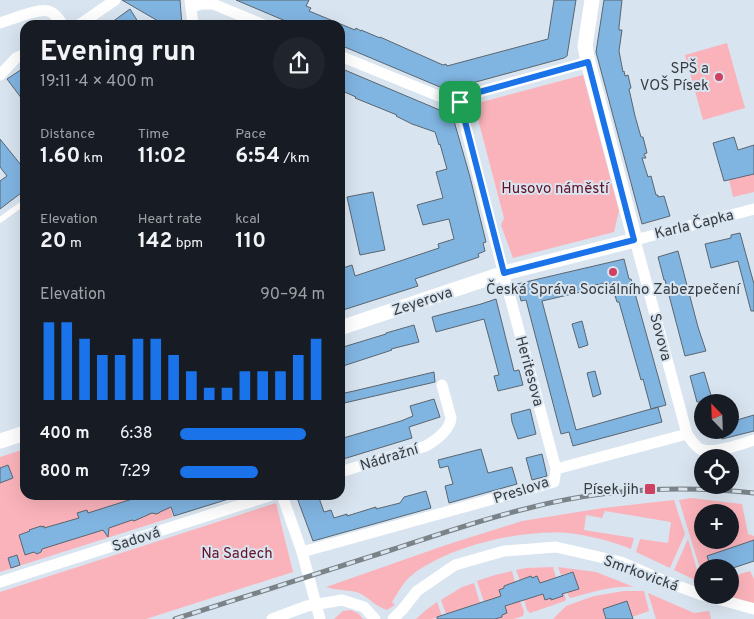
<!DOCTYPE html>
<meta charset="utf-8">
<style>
:root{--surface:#171b24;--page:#20242c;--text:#f1f3f6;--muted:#9ea1a6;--accent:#1a73e8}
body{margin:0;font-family:Overpass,sans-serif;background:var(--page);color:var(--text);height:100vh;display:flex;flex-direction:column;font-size:19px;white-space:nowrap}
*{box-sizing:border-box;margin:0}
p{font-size:16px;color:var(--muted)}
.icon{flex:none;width:28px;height:28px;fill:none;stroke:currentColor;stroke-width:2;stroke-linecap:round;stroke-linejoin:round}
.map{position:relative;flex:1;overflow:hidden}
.details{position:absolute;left:20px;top:20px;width:325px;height:480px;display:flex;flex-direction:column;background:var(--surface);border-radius:15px;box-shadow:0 5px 20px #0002}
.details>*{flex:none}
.needle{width:32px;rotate:337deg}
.buttons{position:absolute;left:694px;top:394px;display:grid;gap:10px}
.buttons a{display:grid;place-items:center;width:45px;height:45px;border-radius:50%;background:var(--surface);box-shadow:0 5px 20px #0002;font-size:25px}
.pin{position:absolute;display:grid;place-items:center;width:42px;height:42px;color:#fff;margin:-21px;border-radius:10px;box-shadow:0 2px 8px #0006}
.round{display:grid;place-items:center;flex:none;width:52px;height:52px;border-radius:26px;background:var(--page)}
.summary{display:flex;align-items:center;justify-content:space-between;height:85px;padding:0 20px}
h1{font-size:28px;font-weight:700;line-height:38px}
.figures{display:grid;grid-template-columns:repeat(3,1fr);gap:8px;height:85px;padding:5px 20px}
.figures div{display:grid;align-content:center}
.figures b{font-size:21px;font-weight:700}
.figures small{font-size:14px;font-weight:400}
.figures p{font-size:14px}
.chart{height:140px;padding:10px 20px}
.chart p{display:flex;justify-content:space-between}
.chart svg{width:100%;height:90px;margin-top:5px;stroke:var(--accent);stroke-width:6}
ul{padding:0 20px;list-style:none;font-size:16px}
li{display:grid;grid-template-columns:80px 60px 1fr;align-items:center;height:38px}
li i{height:12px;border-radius:6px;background:var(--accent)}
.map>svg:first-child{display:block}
.green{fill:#fbb3bb;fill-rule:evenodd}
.building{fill:#80b4e1;stroke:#5b666f}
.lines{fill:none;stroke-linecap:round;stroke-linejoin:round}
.lane{stroke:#fff;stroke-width:5.5}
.street{stroke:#fff;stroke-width:11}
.secondary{stroke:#fff;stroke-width:15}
.rail-casing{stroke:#7b8389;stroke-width:5}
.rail{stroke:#d8e4ef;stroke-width:3;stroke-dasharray:9;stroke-linecap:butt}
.route-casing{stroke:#fff;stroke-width:10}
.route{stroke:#1a73e8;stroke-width:6}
.poi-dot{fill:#d04060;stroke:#d8e4ef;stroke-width:2}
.labels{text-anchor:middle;stroke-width:4;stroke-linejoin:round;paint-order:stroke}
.poi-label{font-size:15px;fill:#383d41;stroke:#d8e4ef;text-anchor:end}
.park-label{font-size:15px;fill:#641227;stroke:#d8e4ef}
.street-label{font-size:15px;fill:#383d41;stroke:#d8e4ef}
</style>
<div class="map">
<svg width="754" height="619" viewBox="0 0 754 619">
<rect width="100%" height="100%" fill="#d8e4ef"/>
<!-- green -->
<path class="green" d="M727,43l18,65 -42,12 -18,-65z
M583,75l36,136 -5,21 -101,26 -12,-33 3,-7 -30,-114z
M754,174v18l-21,5 -4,-17z
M25,449v46h141l7,22 -173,55v-115z
M691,498l51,6 6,30 6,2v4l-47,16 3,10 -10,3 -21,-69zM702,512h28v28h-28z
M674,500l11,34 -15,34 -34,-16 4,-13 28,4 3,-21 -66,-11 -3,7 -16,-3 -2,15 50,8 -3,11c-17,-7 -36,-12 -55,-15 -47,-7 -126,11 -164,41 -9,7 -14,18 -20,27l3,3 -8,5c-13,-4 -17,-12 -28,-17 -11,-4 -22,-2 -33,-6l120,-42 76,-24 81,-13z
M276,503l17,69 -147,47h-146v-27z
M688,539l14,48v3l-7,-2 -2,-9 -19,-9z
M553,567l3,10 -16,6 -8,-5 -12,3 -4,-11 10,-2z
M558,567l38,5 38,15c-21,-2 -42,5 -63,11l-2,-1 -2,-5 11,-4 -6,-16 -11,3z
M512,571l3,11 -11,4v2l-5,2 2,6 -17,6 -7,-21 18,-6z
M750,571l4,8v24l-31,-8h7v-18z
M474,583l6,20 -34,11 -5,-14 21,-13z
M624,591h20l5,20 -17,6 -5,-16 -21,18h-53l13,-13 28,-10z
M564,593l2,6 -1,2 -35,12 -3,-3 -3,-10 19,-6 2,6 5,-2 1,2 11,-4v-2z
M648,593l46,20 15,-2 2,8h-55z
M520,601l4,10 -1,5 -9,3h-20l8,-4 3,-9z
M437,602l5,14 -10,3h-16l10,-9z
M351,610l8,4 4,5h-29l9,-8z"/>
<!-- building -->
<path class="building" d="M122,0h58l2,25h-17z
M236,0h73l-3,6 5,2 -2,3 46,19 1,-2 5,3v-1l19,8v-1l63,28 3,-1 1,2 101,-27 6,-39h22l-9,56 -3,2 -114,31 -10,-2 -100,-42v-20h-45z
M604,0h18l-3,27v3h3l-3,21 4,21 1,-1 1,5 3,-1 3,13 -2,1 6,27 6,21h2l4,16 -3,1 2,4h-4l6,19 3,-1 5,19h2v2l6,-1 6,20 -28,8 -46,-172z
M130,9l10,16h-32z
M25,67v36l-18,-24z
M340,68l109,46 5,7 16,56 16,65 -3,1 2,8 -7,3 1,3 -64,22 3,7 -78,25v-42l12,-4 3,11 84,-28 -1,-4 16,-5 -5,-20 -26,6 -6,-20 26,-7 -7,-26 11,-3 -7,-25 -1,1 -3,-10 -1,-3 -23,-8 -16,-8 1,-1 -42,-17 1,-1 -16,-7z
M734,137l4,13 16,-5v29l-30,7 -11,-38z
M0,139l25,31v20l-25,19v-28l7,-5 -7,-9z
M373,192l12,58 -25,5 -13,-58z
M740,233l14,51v27h-3l-13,-50 -27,7 -6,-24 26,-6v-3z
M678,251l20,76 8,24 -21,5 -20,-76h-1l-6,-23z
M624,259l5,20h2l35,126 -15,4 -8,-30 -2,1 -22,-78h-2l-6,-19 -2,1 -1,-1 -20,3 1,2 -4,1v2l-43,10 34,129 82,-23 4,15 -89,24 -4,-14 -8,2 -35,-134 -5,1 -4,-17z
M496,299l18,72 5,-1 4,15 -25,6 -4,-15 5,-1 -15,-56 -48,13 -4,-15 49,-13z
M582,321l6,24 -9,3 -7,-24z
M414,325l5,17 -28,7 1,1 -52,17v-19l46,-14v-1z
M595,371l6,23 -8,3 -6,-24z
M434,372l1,10 -95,22v-10l14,-3z
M704,372l9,30h-16l-7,-26z
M434,399l6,18 -31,10 3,11 -72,22v-21l61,-18 12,-5 -3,-10z
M530,409l6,25 -18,5 -6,-17 -1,-8z
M754,415v16l-32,8 -2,-9h10v-8z
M481,449l7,24 24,-6 5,17 -68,19 -4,-17 8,-2 -5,-18 -8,2 -2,-8z
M542,454l5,22 -15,4 -6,-22z
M8,465l5,13 -13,5v-15z
M426,491l5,17 -118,33 -17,-46h22l6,17 7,-2 3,8 13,-4v2l29,-9v2l24,-6 4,-6z
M145,495h89l1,2 -61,19 -3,-9 -11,5 -1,1 -3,1 -4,-1 -18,8 -2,-1 -23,8 -1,9 -5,-7 -61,19 -1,3 -4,2 -3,-2 -9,3 -6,-20 11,-4 -1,-1 12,-4v1l3,-1v2l35,-10 -2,-5 10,-3 1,3z
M754,540v21l-24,8v-1h-19l-4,-12z
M17,555l3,10 -9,3 -3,-10z
M573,572l6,17 -17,5 1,2 -12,4v-2l-6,2 -2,-6 -38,12 2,7 -5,2v2l-7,2h-58v-2l64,-21 -2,-6 5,-2v-2l27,-10 1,2 5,-2 3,7z
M627,601l6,18h-27l-3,-10z"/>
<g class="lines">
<!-- lane -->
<path class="lane" d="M0,220l25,-18"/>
<!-- street -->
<path class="street" d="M190,0l3,25
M191,7l11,-3h11l51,21
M0,23c10,-3 39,-15 48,-12 7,2 11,8 15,14
M79,25l36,-25
M340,56l111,45 8,1
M0,75l16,-17 9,-4
M459,102l13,-8 116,-32
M687,434l-52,-194 119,-31
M556,469l131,-35c4,6 7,11 13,15 12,6 41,-5 54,-9
M340,472l86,-26c10,-6 24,-16 25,-28l-9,-33
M282,495l20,57 18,67
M302,552l252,-70 2,-13 -49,-183 -48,-184
M0,582l272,-87
M703,595l51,14
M272,619l35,-13 35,-6 22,7 11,12
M393,619l10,-10 14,-18 38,-26 49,-14 52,-4 65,15 46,20 35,13"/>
<!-- secondary -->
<path class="secondary" d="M340,328l164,-55 131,-33 -47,-178 -3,-16 7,-46
M0,441l25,-8"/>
<!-- rail casing -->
<g class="rail-casing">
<path id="rail" d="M175,619c72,-23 144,-46 216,-69 46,-15 91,-31 138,-42 74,-19 149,-23 225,-15"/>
</g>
<!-- rail -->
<use href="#rail" class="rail"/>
</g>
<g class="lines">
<!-- route casing -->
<g class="route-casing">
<path id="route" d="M588,62l46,178 -130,33 -44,-171 12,-8z"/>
</g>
<!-- route -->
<use href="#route" class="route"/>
</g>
<!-- markers -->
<g class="poi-dot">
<circle cx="719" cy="77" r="5"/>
<circle cx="613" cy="272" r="5"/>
<rect x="644" y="483" width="12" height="12" rx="2.5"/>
</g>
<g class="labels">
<!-- poi labels -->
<g class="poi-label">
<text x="709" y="73">SPŠ a<tspan x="709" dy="17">VOŠ Písek</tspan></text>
<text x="613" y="294" text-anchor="middle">Česká Správa Sociálního Zabezpečení</text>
<text x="639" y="494">Písek jih</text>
</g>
<!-- park labels -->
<g class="park-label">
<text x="555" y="193">Husovo náměstí</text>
<text x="237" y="558">Na Sadech</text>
</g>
<!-- street labels -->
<g class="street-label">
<text transform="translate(694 224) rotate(-14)" y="5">Karla Čapka</text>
<text transform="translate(422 301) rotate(-18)" y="5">Zeyerova</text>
<text transform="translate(661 337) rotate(75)" y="5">Sovova</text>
<text transform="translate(530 371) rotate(75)" y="5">Heritesova</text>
<text transform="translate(389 457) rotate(-17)" y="5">Nádražní</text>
<text transform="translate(521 490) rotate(-18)" y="5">Preslova</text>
<text transform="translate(136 539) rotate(-18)" y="5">Sadová</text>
<text transform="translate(641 573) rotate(20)" y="5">Smrkovická</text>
</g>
</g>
</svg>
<div class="buttons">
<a><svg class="needle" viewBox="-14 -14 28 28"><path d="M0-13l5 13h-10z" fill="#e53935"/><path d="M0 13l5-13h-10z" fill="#9ea1a6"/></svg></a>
<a><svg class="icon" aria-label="locate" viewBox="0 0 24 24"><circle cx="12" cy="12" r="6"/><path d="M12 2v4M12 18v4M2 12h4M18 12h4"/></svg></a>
<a>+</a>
<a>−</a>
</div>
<div class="pin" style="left:460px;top:102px;background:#1e9e55"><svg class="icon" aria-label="arrive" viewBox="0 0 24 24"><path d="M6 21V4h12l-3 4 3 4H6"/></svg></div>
<section class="details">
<div class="summary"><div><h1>Evening run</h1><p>19:11 · 4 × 400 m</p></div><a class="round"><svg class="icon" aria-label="share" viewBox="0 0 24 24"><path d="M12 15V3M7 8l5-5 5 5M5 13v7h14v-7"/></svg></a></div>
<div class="figures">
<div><p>Distance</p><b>1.60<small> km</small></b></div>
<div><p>Time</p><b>11:02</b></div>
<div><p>Pace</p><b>6:54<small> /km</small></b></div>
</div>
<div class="figures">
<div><p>Elevation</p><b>20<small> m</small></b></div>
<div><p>Heart rate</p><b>142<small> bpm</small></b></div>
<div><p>kcal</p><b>110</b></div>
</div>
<div class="chart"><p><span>Elevation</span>90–94 m</p>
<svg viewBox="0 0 160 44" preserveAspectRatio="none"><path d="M5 44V6M15 44V6M25 44V14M35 44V22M45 44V22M55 44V14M65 44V14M75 44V22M85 44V30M95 44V38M105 44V38M115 44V30M125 44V30M135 44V30M145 44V22M155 44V14"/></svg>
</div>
<ul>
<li><b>400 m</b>6:38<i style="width:87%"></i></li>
<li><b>800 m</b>7:29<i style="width:54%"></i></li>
</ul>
</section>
</div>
